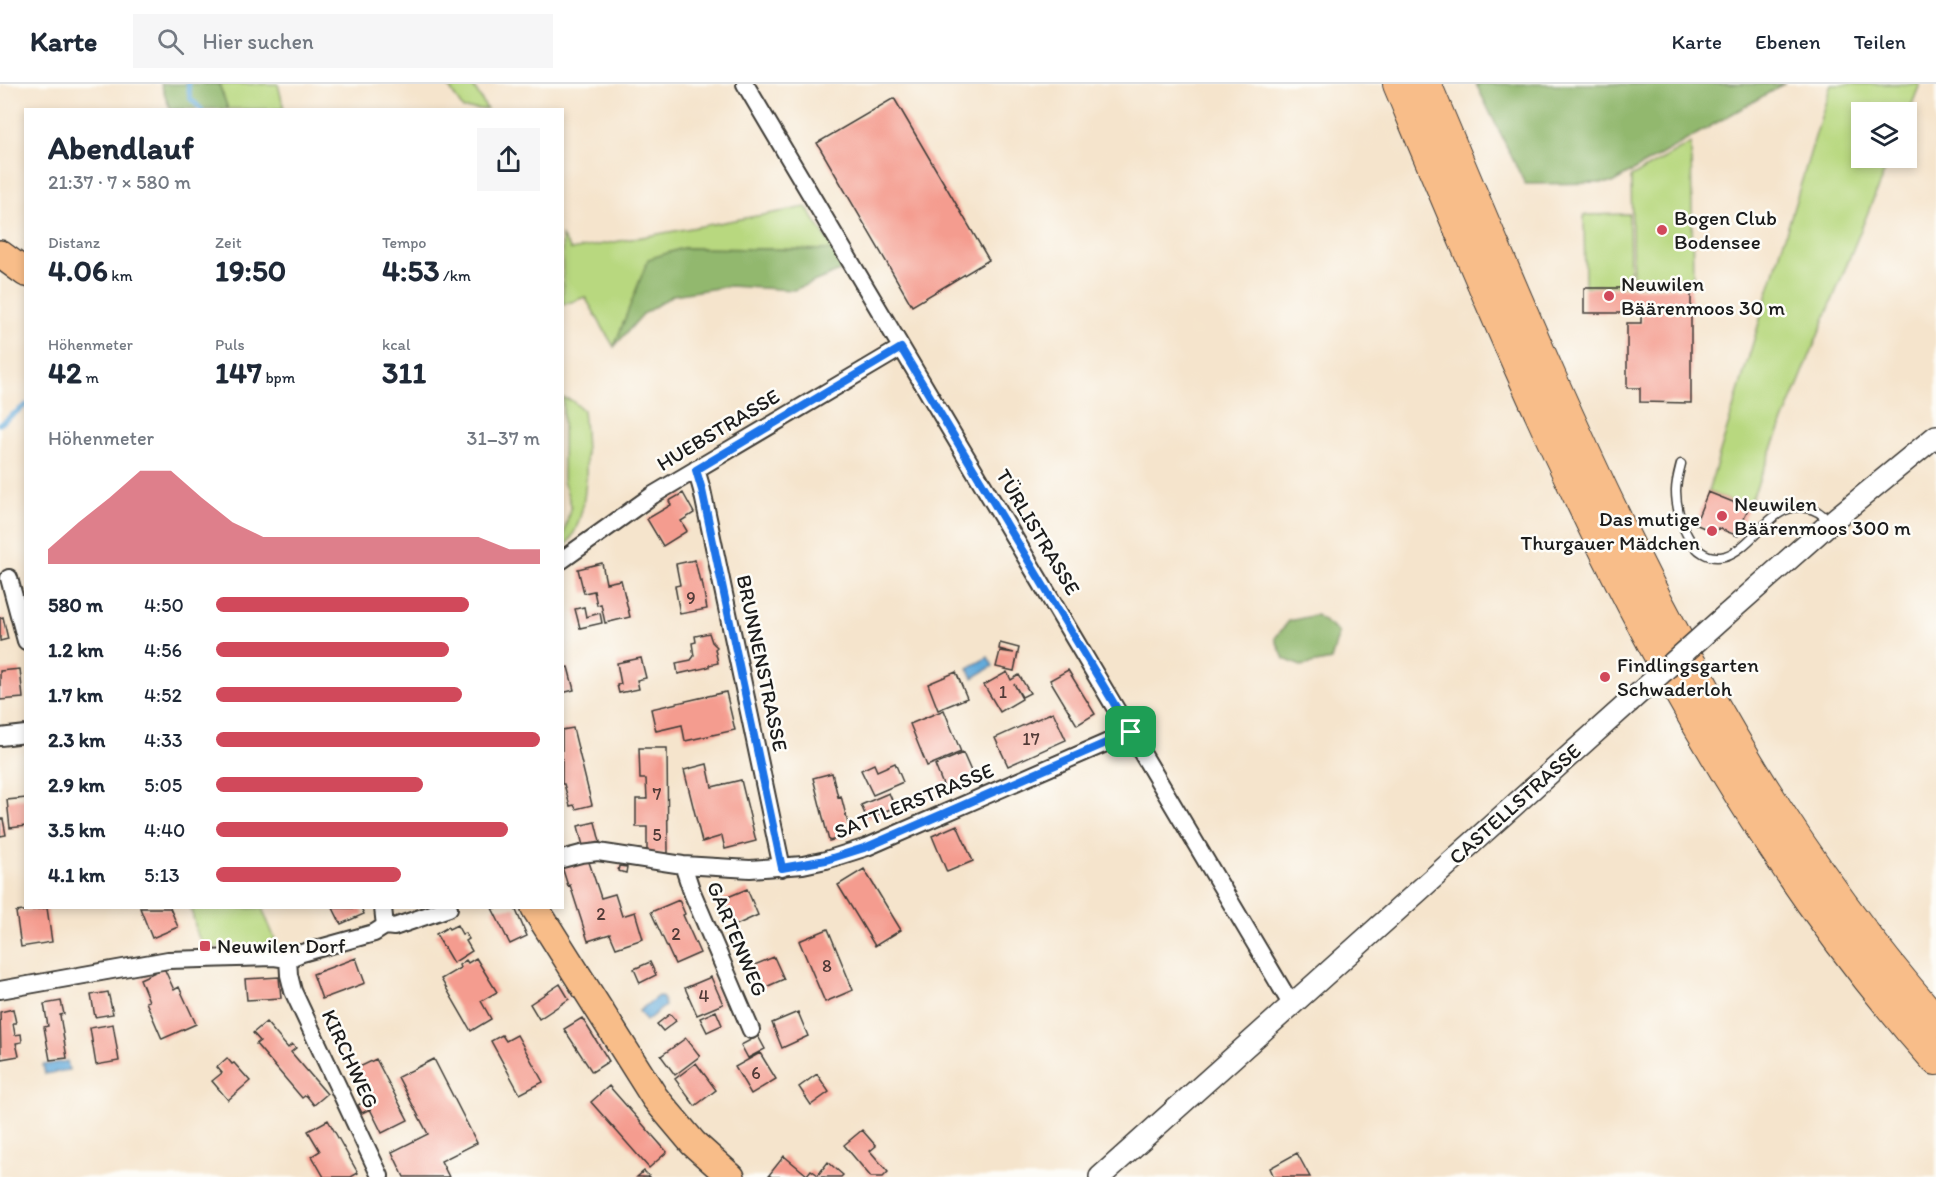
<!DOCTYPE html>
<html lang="de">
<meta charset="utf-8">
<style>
:root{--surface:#fff;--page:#f6f6f7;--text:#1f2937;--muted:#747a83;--line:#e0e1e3;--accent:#d1495b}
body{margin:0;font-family:Itim,sans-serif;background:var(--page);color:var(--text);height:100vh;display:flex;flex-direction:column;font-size:22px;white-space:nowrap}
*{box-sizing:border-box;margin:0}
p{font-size:20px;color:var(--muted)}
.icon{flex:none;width:33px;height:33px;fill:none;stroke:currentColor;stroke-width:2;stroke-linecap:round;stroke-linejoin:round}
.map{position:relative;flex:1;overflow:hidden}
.drawer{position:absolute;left:24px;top:24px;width:540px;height:801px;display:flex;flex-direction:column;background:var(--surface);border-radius:0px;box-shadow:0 3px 9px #0003}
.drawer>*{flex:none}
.fabs{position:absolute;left:1851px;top:18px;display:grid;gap:12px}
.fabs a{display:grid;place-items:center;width:66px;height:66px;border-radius:0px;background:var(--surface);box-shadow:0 3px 9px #0003;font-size:30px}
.pin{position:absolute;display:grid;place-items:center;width:51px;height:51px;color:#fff;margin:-26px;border-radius:12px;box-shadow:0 3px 9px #0006}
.round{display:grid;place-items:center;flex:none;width:63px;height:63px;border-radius:0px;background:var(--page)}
.overview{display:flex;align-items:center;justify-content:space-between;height:102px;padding:0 24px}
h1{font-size:33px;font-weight:700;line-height:45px}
.stats{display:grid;grid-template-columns:repeat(3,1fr);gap:9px;height:102px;padding:6px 24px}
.stats div{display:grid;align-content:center}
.stats b{font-size:30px;font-weight:700}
.stats small{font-size:16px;font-weight:400}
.stats p{font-size:16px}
.chart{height:168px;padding:12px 24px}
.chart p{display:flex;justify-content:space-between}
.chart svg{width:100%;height:108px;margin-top:6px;fill:var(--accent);opacity:.7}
ul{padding:0 24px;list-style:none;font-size:20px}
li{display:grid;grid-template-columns:96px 72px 1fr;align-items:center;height:45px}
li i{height:15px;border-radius:8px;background:var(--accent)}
header{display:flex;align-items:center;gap:36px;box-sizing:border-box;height:84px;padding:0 30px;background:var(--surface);border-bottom:2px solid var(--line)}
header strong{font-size:28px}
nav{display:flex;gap:33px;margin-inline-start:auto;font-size:21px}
.search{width:420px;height:54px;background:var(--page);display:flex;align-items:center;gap:15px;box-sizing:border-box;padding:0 21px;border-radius:0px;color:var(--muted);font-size:22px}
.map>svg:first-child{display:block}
.green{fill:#b8d87f;stroke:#6a7a4e;stroke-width:1.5}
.forest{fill:#92b86e;stroke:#576a45;stroke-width:1.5}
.water{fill:#64aada;stroke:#40637b;stroke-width:1.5}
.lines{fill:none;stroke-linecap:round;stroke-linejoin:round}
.stream{stroke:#64aada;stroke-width:5}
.building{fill:#f49c8f}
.service-casing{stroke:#3d3a36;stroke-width:11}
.minor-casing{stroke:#3d3a36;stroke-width:20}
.tertiary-casing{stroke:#3d3a36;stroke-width:24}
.primary-casing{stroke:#3d3a36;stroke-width:30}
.motorway-casing{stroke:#3d3a36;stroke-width:34}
.service{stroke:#fff;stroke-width:8}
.minor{stroke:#fff;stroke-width:16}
.tertiary{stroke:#fff;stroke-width:21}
.primary{stroke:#f8bd89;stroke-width:27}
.motorway{stroke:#f8bd89;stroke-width:32}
.tertiary-bridge-casing{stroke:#3d3a36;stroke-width:24;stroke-linecap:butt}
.tertiary-bridge{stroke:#fff;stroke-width:21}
.route-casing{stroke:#fff;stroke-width:12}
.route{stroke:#1a73e8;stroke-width:8}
.poi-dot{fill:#d1495b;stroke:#fdfcf7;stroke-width:2}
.labels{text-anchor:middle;stroke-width:5;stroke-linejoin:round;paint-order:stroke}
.number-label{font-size:18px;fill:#523c39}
.poi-label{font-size:21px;fill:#1c1c1c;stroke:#fdfcf7;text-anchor:start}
.street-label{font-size:21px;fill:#1c1c1c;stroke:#fdfcf7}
</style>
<header>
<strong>Karte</strong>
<div class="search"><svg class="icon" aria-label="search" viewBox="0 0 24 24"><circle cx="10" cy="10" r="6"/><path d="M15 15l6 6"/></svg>Hier suchen</div>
<nav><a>Karte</a><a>Ebenen</a><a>Teilen</a></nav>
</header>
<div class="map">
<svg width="1936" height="1093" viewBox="0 0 1936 1093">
<rect width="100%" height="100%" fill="#fdfcf7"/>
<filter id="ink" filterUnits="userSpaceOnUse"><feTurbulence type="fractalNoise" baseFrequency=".0167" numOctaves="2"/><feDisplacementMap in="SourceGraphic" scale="12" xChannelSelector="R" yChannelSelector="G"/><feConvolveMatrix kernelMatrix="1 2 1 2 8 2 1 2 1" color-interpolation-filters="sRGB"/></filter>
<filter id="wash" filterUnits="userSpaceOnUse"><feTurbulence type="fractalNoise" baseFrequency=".008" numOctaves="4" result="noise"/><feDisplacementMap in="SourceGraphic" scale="24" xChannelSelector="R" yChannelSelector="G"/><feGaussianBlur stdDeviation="1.35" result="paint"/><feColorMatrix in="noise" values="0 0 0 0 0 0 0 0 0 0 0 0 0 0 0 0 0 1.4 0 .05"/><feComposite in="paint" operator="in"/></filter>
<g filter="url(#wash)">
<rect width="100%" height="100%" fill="#f5e4cc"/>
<!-- green -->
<path class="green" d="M219,0h59l6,25h-56z
M447,0h25l15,25h-24z
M1831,0h89l-13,33 -1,-5h-44v46h28l-142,350 -40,-16z
M1691,59l2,141 -60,1 -2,-108z
M806,123l28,43 -151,-2 -34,11 -35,88 -29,-50 -22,8 -1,-69 9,14z
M1629,130l1,71 -45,1 -1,-71z
M563,314l8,2 12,10c4,40 10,107 -20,139v-12l8,-32 -8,-24z
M191,824h71l15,36 -72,4 -8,-14z"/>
<!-- forest -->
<path class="forest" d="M161,0h58l9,25h-58z
M1476,0h308l-172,99 -87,1z
M683,164l151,2 11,19 -51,21 -64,-4 -57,9 -30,19 -29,33 34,-88z
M1316,531l23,18 -8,27 -30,6 -17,-7 -9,-21 14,-17z"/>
<!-- water -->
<path class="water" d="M988,573l5,9 -20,12 -5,-10z
M658,912l5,2 2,8 -19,15 -7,-10z
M67,977l2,9 -24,4 -2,-9z"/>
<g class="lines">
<!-- stream -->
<path class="stream" d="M188,0l2,14 12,12
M0,340l26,-19"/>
</g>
<g id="blocks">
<!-- building -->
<path class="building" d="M894,14l95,162 -77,46 -95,-163z
M1584,204h107v115l-51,-1v-14h-13v-65h14v-10h-57z
M1708,408l40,16 -10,28 -20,-8 -2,5 -21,-9z
M683,409l11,20 -13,8 6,10 -24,15 -16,-27 24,-14 -2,-4z
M695,476l5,22 2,-1 5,28 -27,5 -5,-28 5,-1 -4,-21z
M602,479l4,20 15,-3 9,37 -25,6 -4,-19 -4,1 -3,-14 -10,2 -6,-24z
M584,523l2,10 14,-4 2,10 -22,5 -5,-19z
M3,533l5,22 -8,2v-23z
M709,549l3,9 5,5 -2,2 3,14 -9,2v2l-31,7 -2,-11 15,-3 3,-4 -2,-13 4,-1 -1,-6z
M1000,559l19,5 -5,23 -18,-4 4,-16 14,2 -15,-4z
M641,574l5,20 -9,2 2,9 -20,4 -2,-8 4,-1 -4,-21z
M568,583l6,23 -12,3v-25z
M20,585l3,29 -23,2v-29z
M1068,586l27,44 -18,11 -27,-45z
M956,588l11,26 -29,12 -10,-26z
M1007,588l4,8 8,-5 11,18 -8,4 -8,-13 8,15 -22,13 -16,-27z
M726,608l9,38 -50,11 -3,-16 -26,6 -5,-22z
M944,626l17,42 -34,14 -17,-42z
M1053,628l13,28 -58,26 -13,-28z
M573,644l19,77 -16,4 -2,-4 -4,1 -6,-22h-2v-54z
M639,664h28l1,105 -21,1v-27h-11v-28h11l-1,-20h-6z
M963,669l11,25 -29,12 -10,-25z
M895,679l8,19 -30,13 -12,-25 13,-6 3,7z
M707,680l5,23 29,-7 15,61 -31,8 -3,-13 -20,6 -18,-72z
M832,689l6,24 3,-1 10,39 -22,6 -16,-63z
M889,709l6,14 -28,12 -6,-14z
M26,714v28l-16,2 -3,-28z
M0,735h3l3,16 -6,1z
M595,738l5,20 -17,4 -5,-20z
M957,741l16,36 -26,11 -15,-36z
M588,775l13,39 14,-4 7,22 13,-4 8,27 -27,9 -6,-14 -22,7 -18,-56 -2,1 -6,-19z
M619,782l8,1 -1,6 -8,-2z
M864,785l37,61 -26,16 -37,-61z
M747,805l11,26 -24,11 -11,-27z
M679,816l6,14 -2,1 17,38 -25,11 -24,-52z
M47,824l5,34 -31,5 -5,-35z
M140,824h30l8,19 -26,11z
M333,824h28l3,6 -23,10z
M492,824h23l12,28 -17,8z
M457,841l5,9 3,-1 4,6 -3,2 6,10 -19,12 -17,-29 12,-7 1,2z
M828,845l25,61 -28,12 -26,-61z
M774,873l10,22 -27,12 -10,-23z
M356,874l9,25 -43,16 -9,-25z
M476,874l21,34 -16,9 10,18 -20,12 -30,-52 19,-11 -1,-3 7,-5 2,3z
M650,878l6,13 -16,8 -6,-14z
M164,884l10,22 5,-3 17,37 -34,15 -16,-37 3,-1 -9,-22z
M279,893l2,21 -34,2 -2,-21z
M711,893l12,27 -26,11 -12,-27z
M560,900l9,15 -30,20 -9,-15z
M108,908l5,22 -18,3 -4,-22z
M61,917l3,13 -4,1 7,43 -17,2 -6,-33 4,-1 -4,-22z
M13,925l3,14h-3l2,12 6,-1 1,8 -6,1 3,13 -18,3 -1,-47z
M716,927l6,14 -15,7 -7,-14z
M798,928l10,24 -26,12 -10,-25z
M670,930l6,7 -13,10 -6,-7z
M582,934l27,43 -17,11 -28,-43z
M266,938l22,26 4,-4 4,4 -5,4 36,42 -13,11 -8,-10 -4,3 -46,-54 4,-3 -7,-8z
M113,940l6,37 -23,4 -6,-37z
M502,951l4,6 11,-6 26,47 -23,12 -29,-53z
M758,952l7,13 -17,9 -7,-13z
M686,954l14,18 -25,19 -14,-19z
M760,969l16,26 -25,15 -16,-27z
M227,974l5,6 2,-1 16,18 -22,19 -16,-19 10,-8 -5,-6z
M376,975l32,61 -26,13 -12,-24 -8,4 -4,-8 8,-4 -15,-30z
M434,975l43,84 -36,18 8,16h-45l-12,-25 36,-18 -30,-57z
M696,979l20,27 -21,16 -20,-27z
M817,990l12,18 -18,13 -12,-18z
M609,1002l58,66 -18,16 -58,-66z
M328,1036l30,53 -7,4h-27l-12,-21 8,-5 -12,-20z
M862,1046l14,16 -6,5 18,21 -5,5h-12l-27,-32z
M1297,1069l13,24h-36l-4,-9z
M784,1072l23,19 4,-5 7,5 10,-13 15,13 -2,2h-69l-3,-2z
M644,1087l6,6h-13z"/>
</g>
</g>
<g filter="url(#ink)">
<use href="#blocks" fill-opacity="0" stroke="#3d3a36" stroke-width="1.5"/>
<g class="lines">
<!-- service casing -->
<g class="service-casing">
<path id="service" d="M1681,380c-2,8 -5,18 -5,27 0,25 15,74 49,65 30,-9 46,-55 81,-48 9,1 17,6 23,14"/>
</g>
<!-- minor casing -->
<g class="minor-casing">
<path id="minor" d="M745,0l546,920
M696,385l6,21 80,378
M562,476l91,-65 248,-147
M9,494l17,63
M0,653l26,-3
M562,775l19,-5 17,-2 85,13 67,4 53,-4 23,-5 41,-13 264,-115
M683,781l9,27 59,138
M383,824l2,18
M288,875l1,16 4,16 87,185
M0,906l168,-30 106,-3 14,2 14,-6 72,-20 11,-7 9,1 55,-19"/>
</g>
<!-- tertiary casing -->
<g class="tertiary-casing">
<path id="tertiary" d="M1727,530l103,-91 106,-87
M1100,1093l528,-474"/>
</g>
<!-- primary casing -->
<g class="primary-casing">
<path id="primary" d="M0,170l26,19
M535,824l120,190 38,45 38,34"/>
</g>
<!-- motorway casing -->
<g class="motorway-casing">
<path id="motorway" d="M1399,0c144,343 287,693 537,975
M1425,0c138,327 273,669 511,938"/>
</g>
<!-- service -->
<use href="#service" class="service"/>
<!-- minor -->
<use href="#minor" class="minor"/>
<!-- tertiary -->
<use href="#tertiary" class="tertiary"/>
<!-- primary -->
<use href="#primary" class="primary"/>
<!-- motorway -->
<use href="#motorway" class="motorway"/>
<!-- tertiary-bridge casing -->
<g class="tertiary-bridge-casing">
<path id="tertiary-bridge" d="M1628,619l99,-89"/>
</g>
<!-- tertiary-bridge -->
<use href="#tertiary-bridge" class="tertiary-bridge"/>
</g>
</g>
<g class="lines" filter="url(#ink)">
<!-- route casing -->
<g class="route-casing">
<path id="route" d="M901,264l230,384 -264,115 -41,13 -44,8 -80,-378 -6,-20z"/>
</g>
<!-- route -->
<use href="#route" class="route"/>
</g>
<!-- markers -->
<g class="poi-dot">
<circle cx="1662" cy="146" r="6"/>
<circle cx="1609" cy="212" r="6"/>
<circle cx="1722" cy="432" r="6"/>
<circle cx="1712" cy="447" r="6"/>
<circle cx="1605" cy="593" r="6"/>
<rect x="199" y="856" width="12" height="12" rx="3"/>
</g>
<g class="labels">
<!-- number labels -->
<g class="number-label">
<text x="691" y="520">9</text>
<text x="1003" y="614">1</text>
<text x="1031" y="661">17</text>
<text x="657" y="716">7</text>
<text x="657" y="757">5</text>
<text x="601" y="836">2</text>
<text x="676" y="856">2</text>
<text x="827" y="888">8</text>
<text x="704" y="918">4</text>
<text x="756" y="995">6</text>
</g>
<!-- poi labels -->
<g class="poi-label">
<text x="1674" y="141">Bogen Club<tspan x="1674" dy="24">Bodensee</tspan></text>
<text x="1621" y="207">Neuwilen<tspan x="1621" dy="24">Bäärenmoos 30 m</tspan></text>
<text x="1734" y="427">Neuwilen<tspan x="1734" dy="24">Bäärenmoos 300 m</tspan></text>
<text x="1700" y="442" text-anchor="end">Das mutige<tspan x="1700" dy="24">Thurgauer Mädchen</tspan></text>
<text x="1617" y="588">Findlingsgarten<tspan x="1617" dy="24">Schwaderloh</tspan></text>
<text x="217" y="869">Neuwilen Dorf</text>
</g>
<!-- street labels -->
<g class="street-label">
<text transform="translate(718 346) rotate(-31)" y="7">HUEBSTRASSE</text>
<text transform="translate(1038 448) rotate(59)" y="7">TÜRLISTRASSE</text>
<text transform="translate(762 579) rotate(78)" y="7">BRUNNENSTRASSE</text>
<text transform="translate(914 717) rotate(-22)" y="7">SATTLERSTRASSE</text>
<text transform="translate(1515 720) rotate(-42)" y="7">CASTELLSTRASSE</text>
<text transform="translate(737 855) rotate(67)" y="7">GARTENWEG</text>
<text transform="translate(350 975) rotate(65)" y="7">KIRCHWEG</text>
</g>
</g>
</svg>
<div class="fabs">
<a><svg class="icon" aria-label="layers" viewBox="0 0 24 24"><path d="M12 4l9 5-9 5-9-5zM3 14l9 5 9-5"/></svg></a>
</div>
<div class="pin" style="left:1131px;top:648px;background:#1e9e55"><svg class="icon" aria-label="arrive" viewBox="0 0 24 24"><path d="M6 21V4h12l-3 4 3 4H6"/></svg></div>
<section class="drawer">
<div class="overview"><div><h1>Abendlauf</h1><p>21:37 · 7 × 580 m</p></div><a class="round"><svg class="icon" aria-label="share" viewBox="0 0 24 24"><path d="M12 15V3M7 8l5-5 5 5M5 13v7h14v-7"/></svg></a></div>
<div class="stats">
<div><p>Distanz</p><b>4.06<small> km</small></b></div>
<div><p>Zeit</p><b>19:50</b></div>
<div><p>Tempo</p><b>4:53<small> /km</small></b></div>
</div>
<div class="stats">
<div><p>Höhenmeter</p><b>42<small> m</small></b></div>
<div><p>Puls</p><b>147<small> bpm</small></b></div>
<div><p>kcal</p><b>311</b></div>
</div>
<div class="chart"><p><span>Höhenmeter</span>31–37 m</p>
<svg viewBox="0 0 160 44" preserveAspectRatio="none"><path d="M0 44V38L10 27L20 17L30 6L40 6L50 17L60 27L70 33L80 33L90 33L100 33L110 33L120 33L130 33L140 33L150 38L160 38V44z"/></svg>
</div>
<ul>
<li><b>580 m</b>4:50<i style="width:78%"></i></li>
<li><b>1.2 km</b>4:56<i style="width:72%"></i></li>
<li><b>1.7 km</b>4:52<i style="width:76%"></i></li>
<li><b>2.3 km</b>4:33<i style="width:100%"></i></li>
<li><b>2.9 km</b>5:05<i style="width:64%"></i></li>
<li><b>3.5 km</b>4:40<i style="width:90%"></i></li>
<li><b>4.1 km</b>5:13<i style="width:57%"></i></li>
</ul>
</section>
</div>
